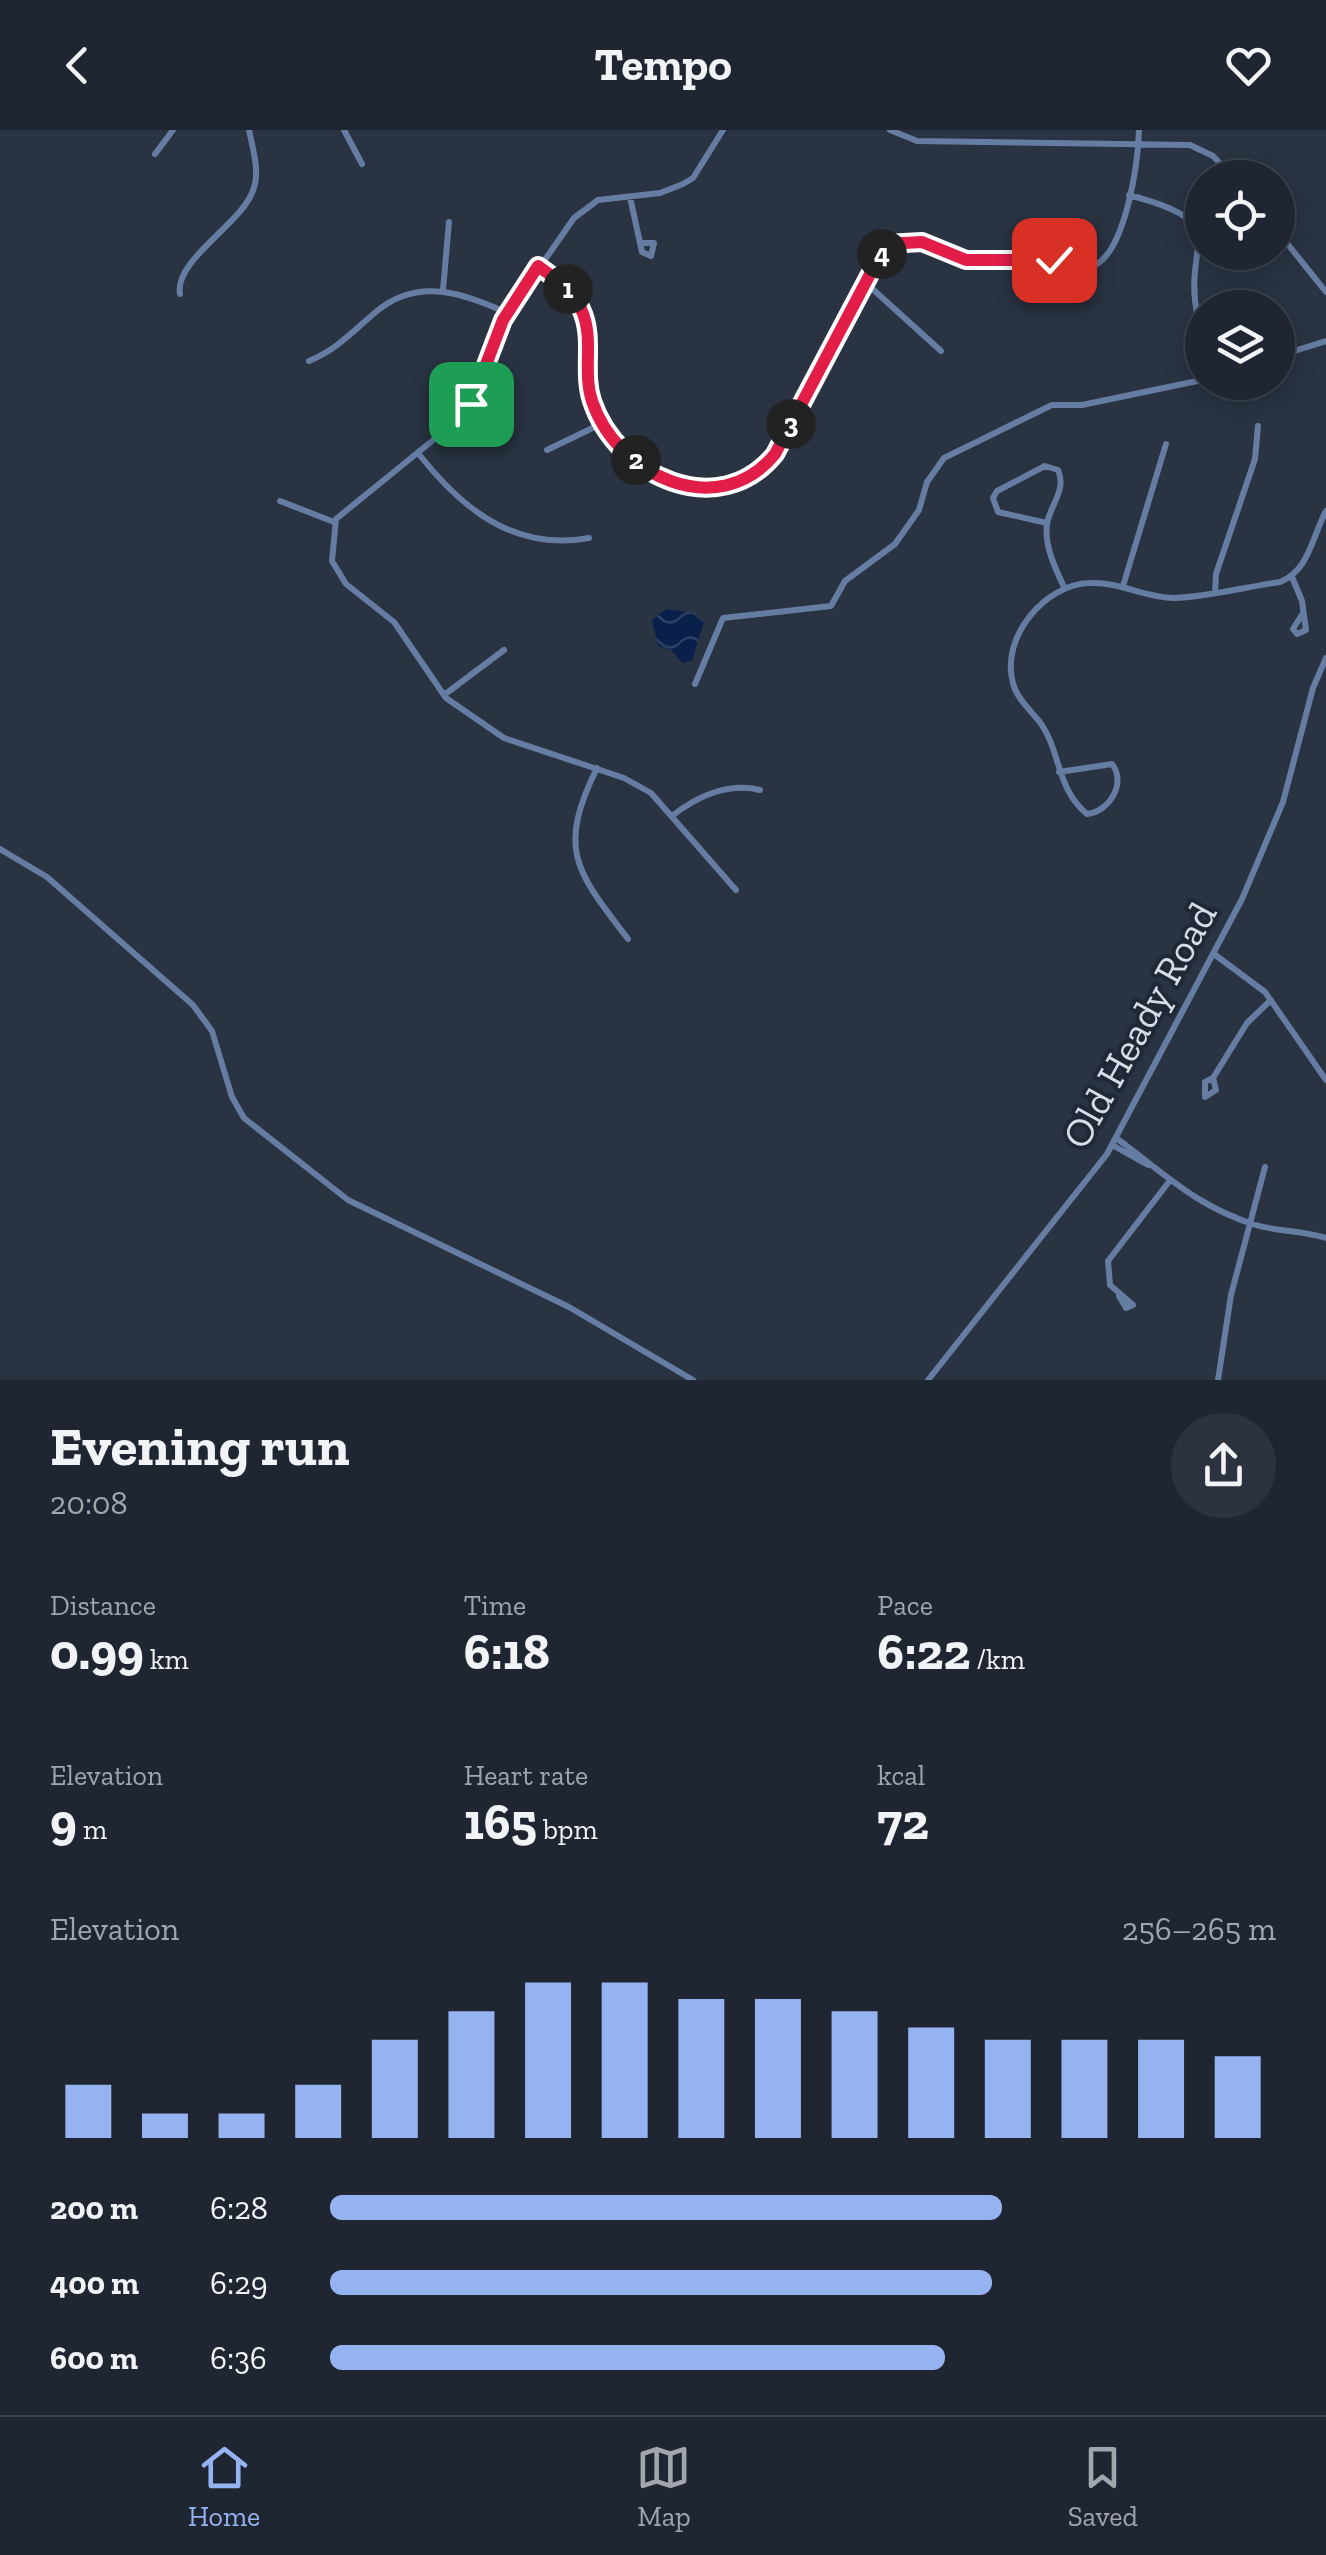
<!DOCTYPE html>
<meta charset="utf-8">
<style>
:root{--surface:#1f2632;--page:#2c323e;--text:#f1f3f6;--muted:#a1a5ac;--line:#3c434d;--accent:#95b2f1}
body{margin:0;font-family:"Zilla Slab",serif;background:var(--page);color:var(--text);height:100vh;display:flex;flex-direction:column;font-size:38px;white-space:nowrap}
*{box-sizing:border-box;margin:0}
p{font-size:32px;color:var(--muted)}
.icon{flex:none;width:55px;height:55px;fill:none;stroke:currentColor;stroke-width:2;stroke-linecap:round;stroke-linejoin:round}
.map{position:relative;height:1250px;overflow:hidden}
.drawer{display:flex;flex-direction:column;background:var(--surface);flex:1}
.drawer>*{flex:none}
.tools{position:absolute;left:1185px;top:30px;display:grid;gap:20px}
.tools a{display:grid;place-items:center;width:110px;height:110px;border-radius:50%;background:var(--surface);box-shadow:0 5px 25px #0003,0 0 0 2px var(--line);font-size:50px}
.pin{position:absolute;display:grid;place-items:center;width:85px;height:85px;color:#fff;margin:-42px;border-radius:20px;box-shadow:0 5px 15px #0006}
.km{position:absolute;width:50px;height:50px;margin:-25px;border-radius:50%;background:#222;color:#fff;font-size:28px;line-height:50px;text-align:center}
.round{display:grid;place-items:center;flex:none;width:105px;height:105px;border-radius:52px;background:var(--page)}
.overview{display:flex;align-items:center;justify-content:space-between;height:170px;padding:0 50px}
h1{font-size:55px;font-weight:800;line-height:75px}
.stats{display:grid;grid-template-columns:repeat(3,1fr);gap:15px;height:170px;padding:10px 50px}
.stats div{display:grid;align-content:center}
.stats b{font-size:50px;font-weight:800}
.stats small{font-size:28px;font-weight:400}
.stats p{font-size:28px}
.chart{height:280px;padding:20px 50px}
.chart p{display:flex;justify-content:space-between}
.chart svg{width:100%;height:180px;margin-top:10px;stroke:var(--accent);stroke-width:6}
ul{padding:0 50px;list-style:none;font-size:32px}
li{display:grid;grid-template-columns:160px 120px 1fr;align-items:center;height:75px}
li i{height:25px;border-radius:12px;background:var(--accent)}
header{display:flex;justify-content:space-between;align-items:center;height:130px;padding:0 50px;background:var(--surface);font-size:45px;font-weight:800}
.dock{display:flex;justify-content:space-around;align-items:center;height:140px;border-top:2px solid var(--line);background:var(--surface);font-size:28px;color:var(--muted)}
.dock a{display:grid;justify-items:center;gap:5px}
.dock .on{color:var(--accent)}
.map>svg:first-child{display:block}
.water{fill:url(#water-waves)}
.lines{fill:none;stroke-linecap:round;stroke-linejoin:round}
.street{stroke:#667da3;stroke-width:6}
.route-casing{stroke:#fff;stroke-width:20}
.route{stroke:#e11d48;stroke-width:12}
.labels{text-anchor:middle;stroke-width:8;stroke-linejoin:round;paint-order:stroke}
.street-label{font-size:40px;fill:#d7dde7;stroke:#202838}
</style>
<header><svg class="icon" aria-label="back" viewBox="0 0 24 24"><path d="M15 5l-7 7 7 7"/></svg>Tempo<svg class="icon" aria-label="heart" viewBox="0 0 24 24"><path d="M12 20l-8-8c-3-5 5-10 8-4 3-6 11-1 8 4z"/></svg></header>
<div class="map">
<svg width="1326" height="1250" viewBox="0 0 1326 1250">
<defs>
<pattern id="water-waves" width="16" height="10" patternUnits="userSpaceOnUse" patternTransform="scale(2.5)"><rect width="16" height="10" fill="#09204a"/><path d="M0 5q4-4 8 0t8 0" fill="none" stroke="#2c4064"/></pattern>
</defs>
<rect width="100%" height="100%" fill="#293342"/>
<!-- water -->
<path class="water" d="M666,479l29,4 9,9 -12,39 -9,3 -12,-14 -13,-4 -6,-26z"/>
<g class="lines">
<!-- street -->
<path class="street" d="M344,0l18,34
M723,0l-30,48 -10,6 -23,9 -62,7 -24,18 -71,102 -32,83 -23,25 -112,91 -4,42 14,23 48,38 52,76 58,40 120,40 27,15 85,97
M890,0l27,11 273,4 23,11 21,22
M155,24l18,-24
M1129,65c110,29 51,46 69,123
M630,67l12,55 9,4 3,-13h-13
M1278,102l48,60
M538,135c16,13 34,24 43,44 14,29 1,62 11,92 25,76 126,121 183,53l111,-210 36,-2 44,18 131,4c29,-18 41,-100 42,-134
M867,154l74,67
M443,160l6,-68
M180,164c-6,-33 59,-69 72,-101 9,-19 1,-43 -3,-63
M1278,226l48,-15
M309,231c29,-12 44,-30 68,-50 41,-34 87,-18 130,2
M547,320l56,-27
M418,323c43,55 96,99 171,85
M280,371l54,21
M1047,393l-49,-11 -5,-14 4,-7 48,-25 13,4c9,20 -8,35 -11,54 -3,21 8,44 17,63
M1292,447l10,24 4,29 -9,4 -4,-5 10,-16
M1123,456l43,-142
M1215,463l1,-19 39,-115 3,-33
M695,554l28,-66 108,-12 14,-25 50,-37 24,-34 8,-28 17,-24 108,-53h30l120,-25
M444,565l60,-45
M597,638c-41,83 -20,104 31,171
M1059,642l53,-8c15,19 -3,48 -25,50 -31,-25 -26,-64 -48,-93 -9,-11 -23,-24 -26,-38 -13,-45 32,-100 78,-100 29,-1 54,15 83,15 35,-1 70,-11 106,-16 29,-11 32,-45 46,-71
M672,686c25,-20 57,-34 88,-26
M0,719l47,28 146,128 19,26 20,66 12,21 104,82 221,107 124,73
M1214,824l51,38 61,88
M1213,948l3,12 -11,7v-15l8,-4 34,-55 24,-23
M1116,1008c48,35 79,68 140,87 23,7 47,5 70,13
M1112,1015l36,20
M1119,1166l7,12 7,-3 -23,-20 -2,-24 60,-78
M928,1250l179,-226 135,-255 41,-97 30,-114 13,-30
M1218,1250l13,-85 34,-128"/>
</g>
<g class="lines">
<!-- route casing -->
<g class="route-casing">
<path id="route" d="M471,274l32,-84 35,-54c17,12 33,23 43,43 14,29 1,62 11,92 25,75 127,122 183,53l111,-210 36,-2 44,18h88"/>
</g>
<!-- route -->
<use href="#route" class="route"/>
</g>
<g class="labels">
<!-- street labels -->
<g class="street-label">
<text transform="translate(1139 895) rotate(-61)" y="14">Old Heady Road</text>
</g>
</g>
</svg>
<div class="tools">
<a><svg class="icon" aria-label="locate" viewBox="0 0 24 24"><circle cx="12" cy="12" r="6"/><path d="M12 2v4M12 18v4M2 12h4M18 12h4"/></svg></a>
<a><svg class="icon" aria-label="layers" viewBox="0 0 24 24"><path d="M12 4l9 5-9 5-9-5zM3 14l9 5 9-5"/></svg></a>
</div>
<div class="pin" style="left:471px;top:274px;background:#1e9e55"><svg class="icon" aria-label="arrive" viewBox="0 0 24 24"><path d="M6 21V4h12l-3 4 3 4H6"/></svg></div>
<div class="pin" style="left:1054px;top:130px;background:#d93025"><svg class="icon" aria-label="check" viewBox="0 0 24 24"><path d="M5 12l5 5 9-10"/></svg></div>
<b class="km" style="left:568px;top:159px">1</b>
<b class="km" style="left:636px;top:330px">2</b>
<b class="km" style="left:791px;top:294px">3</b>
<b class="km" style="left:882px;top:124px">4</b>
</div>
<section class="drawer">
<div class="overview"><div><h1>Evening run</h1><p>20:08</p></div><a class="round"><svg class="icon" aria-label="share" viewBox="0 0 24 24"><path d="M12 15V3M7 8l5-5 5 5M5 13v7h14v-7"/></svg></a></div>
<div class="stats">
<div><p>Distance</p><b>0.99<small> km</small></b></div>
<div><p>Time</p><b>6:18</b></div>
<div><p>Pace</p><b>6:22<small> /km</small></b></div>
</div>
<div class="stats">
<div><p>Elevation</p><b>9<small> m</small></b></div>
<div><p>Heart rate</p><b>165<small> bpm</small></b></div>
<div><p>kcal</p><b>72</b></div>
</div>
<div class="chart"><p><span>Elevation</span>256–265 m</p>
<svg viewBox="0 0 160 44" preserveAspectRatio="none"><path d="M5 44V31M15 44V38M25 44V38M35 44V31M45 44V20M55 44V13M65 44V6M75 44V6M85 44V10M95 44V10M105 44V13M115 44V17M125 44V20M135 44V20M145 44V20M155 44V24"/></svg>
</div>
<ul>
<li><b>200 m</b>6:28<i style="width:71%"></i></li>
<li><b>400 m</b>6:29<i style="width:70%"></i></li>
<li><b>600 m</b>6:36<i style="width:65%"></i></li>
</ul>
</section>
<nav class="dock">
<a class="on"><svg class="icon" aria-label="home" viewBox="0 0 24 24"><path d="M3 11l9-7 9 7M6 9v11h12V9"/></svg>Home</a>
<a><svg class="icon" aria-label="map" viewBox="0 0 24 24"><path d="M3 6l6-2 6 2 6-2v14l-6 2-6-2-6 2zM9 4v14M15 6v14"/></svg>Map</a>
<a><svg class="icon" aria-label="saved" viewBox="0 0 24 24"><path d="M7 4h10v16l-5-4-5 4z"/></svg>Saved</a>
</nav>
